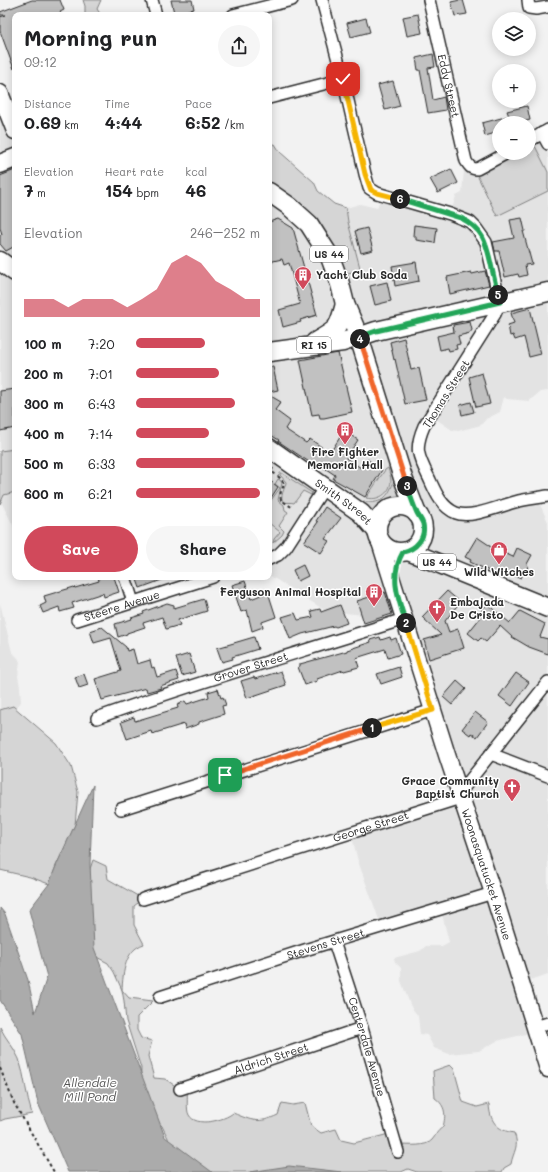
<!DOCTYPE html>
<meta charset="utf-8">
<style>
:root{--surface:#fff;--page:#f6f6f6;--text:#202124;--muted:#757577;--accent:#d1495b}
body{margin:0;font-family:Mali,sans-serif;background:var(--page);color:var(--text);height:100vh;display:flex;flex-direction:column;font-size:15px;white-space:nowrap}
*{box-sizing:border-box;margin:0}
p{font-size:13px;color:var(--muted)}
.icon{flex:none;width:22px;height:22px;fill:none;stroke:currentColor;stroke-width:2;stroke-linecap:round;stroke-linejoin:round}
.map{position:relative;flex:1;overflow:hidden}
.side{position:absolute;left:12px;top:12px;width:260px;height:568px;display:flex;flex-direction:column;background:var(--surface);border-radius:8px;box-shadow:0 2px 10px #0003}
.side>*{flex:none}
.tools{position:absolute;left:492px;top:12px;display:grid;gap:8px}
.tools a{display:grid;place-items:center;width:44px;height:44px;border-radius:50%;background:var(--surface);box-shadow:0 2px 10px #0003;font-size:20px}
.pin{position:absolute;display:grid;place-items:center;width:34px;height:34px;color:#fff;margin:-17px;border-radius:8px;box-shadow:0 2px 6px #0006}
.km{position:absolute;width:20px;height:20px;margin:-10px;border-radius:50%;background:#222;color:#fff;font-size:11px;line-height:20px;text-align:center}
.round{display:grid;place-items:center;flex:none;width:42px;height:42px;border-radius:21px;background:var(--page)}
.overview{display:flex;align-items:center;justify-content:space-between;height:68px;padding:0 12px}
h1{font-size:22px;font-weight:800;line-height:30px}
.stats{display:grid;grid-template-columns:repeat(3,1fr);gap:6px;height:68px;padding:4px 12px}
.stats div{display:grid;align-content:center}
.stats b{font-size:17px;font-weight:800}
.stats small{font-size:11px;font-weight:400}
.stats p{font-size:11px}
.chart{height:112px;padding:8px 12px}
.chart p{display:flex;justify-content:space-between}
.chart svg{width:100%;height:72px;margin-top:4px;fill:var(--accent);opacity:.7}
.primary-button{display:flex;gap:8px;margin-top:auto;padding:8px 12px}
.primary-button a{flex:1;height:46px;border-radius:24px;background:var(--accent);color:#fff;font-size:16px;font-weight:800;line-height:46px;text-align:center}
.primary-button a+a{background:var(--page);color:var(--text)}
ul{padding:0 12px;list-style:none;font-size:13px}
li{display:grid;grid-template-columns:64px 48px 1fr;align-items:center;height:30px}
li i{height:10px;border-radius:5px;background:var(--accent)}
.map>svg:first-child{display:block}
.built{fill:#e3e3e3}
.green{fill:#d5d5d5;stroke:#808080}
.water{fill:#ababab;stroke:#787878}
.building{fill:#c1c1c1;stroke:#2b2b2b}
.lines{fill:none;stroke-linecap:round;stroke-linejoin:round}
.street-casing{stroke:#2b2b2b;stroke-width:14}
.secondary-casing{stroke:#2b2b2b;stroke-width:19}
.primary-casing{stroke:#2b2b2b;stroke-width:21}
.path{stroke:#2b2b2b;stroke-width:2;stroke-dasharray:3 3;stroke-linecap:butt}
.street{stroke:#fff;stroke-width:11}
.secondary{stroke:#fff;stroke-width:16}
.primary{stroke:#fff;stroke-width:18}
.split-1-casing{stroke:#fff;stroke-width:8}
.split-2-casing{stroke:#fff;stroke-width:8}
.split-3-casing{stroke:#fff;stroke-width:8}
.split-4-casing{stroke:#fff;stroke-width:8}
.split-5-casing{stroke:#fff;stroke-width:8}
.split-6-casing{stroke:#fff;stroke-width:8}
.split-7-casing{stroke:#fff;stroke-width:8}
.split-1{stroke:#f0652b;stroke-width:5}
.split-2{stroke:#f5b400;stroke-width:5}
.split-3{stroke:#22a559;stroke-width:5}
.split-4{stroke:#f0652b;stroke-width:5}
.split-5{stroke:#22a559;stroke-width:5}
.split-6{stroke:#22a559;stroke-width:5}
.split-7{stroke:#f5b400;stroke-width:5}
.labels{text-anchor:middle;stroke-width:3;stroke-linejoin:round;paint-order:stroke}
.shield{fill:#fff;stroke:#6b6b6b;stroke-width:1}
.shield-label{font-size:10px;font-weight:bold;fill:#2b2b2b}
.street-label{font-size:11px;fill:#2b2b2b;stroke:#fff}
.poi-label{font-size:11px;font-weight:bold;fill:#2b2b2b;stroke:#fff;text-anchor:start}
.water-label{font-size:12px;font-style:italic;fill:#585858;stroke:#fff}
</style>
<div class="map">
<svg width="548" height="1172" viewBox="0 0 548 1172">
<rect width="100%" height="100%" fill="#f2f2f2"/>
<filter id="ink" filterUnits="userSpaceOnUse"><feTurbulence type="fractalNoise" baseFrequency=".025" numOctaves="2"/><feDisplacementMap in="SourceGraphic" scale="8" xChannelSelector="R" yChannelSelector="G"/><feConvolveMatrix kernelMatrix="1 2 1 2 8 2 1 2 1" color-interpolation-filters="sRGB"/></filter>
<g filter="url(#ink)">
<!-- built -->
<path class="built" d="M0,95l15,41v393l-15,-29z
M540,140l8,13v238l-8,1 -11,9 -22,-2 -3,-2 -4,15 -14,7 -5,6 -23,6 -6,-1 -19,-13 -15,27 31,68 89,-12 10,22v165l-4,5 4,4v278l-26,9 12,49 -37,9 -18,10 -30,3 -15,-6 -7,-13 -7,-1 -2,-18 -7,-9 -10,-26v-13l-6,-6 -1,-4 26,-7 6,-5h16l7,-4 -7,-28 -60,14 -24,-67 -6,-24 108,-39 -62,-188 -15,7 -57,-6 -57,-36v-396l86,93 5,-4 -12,-46 -2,-14 14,-4 17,4 3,-9 7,1 60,19 2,-1 7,-22 6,-3 2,-23h5l7,3 39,-20h14v-7z
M0,603l12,49 6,6 2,4 -2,14 2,11 1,15 -5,6 -16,93z"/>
<!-- green -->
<path class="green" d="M83,0h18l-4,9 4,6h-16v-9z
M275,144l5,8 34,30 4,9 16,13 12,4 2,14 12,46 -4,3 -20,5 -11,-24 -56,-57v-50z
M535,146l13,26v19l-51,25 -20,-41 45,-22h7v-4z
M15,449v43l-11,3 -4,9v-53z
M388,468c1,4 3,9 3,13 -1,13 -13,20 -25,17l19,-28z
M280,473h2l30,20 -1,2 -8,-4 -9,12c-2,-1 -8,0 -10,-1 -6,-4 2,-15 2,-20l-6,-7z
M278,479l2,1 2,3 -4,17 6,5 1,5 3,2 -9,14 5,5 -2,4 -9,8 1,-4 6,-7 -11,-9v-20l11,-15 -5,-4z
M395,479l7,18c-12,2 -21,5 -30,15l-11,-9 3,-2c12,4 22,-1 27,-13 2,-3 2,-6 4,-9z
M13,706l43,37 15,23 7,26 -3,33 -19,41 -7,18 -19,-7 -30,-7v-160z
M93,860l13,6 2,13 35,20 -9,7v19l10,19c-19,6 -21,28 -22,46l7,8 24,3 -16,16v13l4,8 11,3 -4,15 6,22 11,1 15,10 7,1c1,7 -1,20 2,25 7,13 36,5 44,-2 20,8 25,11 45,2l4,-12 11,2 12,-2 6,23 10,7 15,-4 5,11 13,3 35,-9 11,11c9,0 26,2 32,-5 5,-6 4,-8 11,-13 3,-12 3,-21 -8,-29l-2,-27 17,-6 4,4 9,33 14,5 12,-3c1,17 7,26 25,29 6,13 -1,19 -3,31l-7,4 -2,4h-85l-9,-3 -7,3h-226l-7,-34 -6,-12 -14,-15 -8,-20 1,-23 -15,-47 -2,-20 -2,-11 -8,-18 -6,-9 -23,-12 3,-76z
M0,1027c5,11 14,20 19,32 6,18 7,37 13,55l-27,5 -5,2z"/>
<!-- water -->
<path class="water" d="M93,785l-3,79 4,84 71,189 47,35h-144l-30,-69 -16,-69 -22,-34v-92l5,6 23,66 7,33 12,-36 -18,-67 20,-26 7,-18z
M289,1166l53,6h-92z"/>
<!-- building -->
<path class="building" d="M32,0h28l4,10 -4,2 1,3h-46l-1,54 -14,-38v-14l6,-2h-6v-3z
M171,0h21l2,9 -20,4z
M460,0h3l4,14 -12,2 -4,-14z
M418,14l4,19 -15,3 -4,-19z
M366,18l4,14 -19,5 -4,-14z
M433,54l2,13 -7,1 5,32 11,-3 2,13 -18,3 -8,-43h-2l-2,-12z
M393,81l7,25 -15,4 -7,-25z
M527,106l3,14 -11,3h-20v9l-14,4 -3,-13 27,-7 -2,-5z
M451,169l7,14 -20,10 -8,-14z
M15,170v76l-9,5 -6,-7v-9l2,-1 -2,-6v-52z
M522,218l3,13h-2l9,33 -7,1 2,10 -8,2 -1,-3 -13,3 -6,-26h-4l-2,-9 21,-4 -4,-18z
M278,219l15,9 24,87 -17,5 1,2 -18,5 -4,-17 21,-6 -11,-41 -5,2 -2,-6 -13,3v-40z
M414,225l23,3 -2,15 -19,-3v-4h-3z
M367,228l6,22 -12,3 -6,-22z
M416,262l3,19 -24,5 -3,-20z
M485,271l4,14 -39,9 -3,-17 24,-5 1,2z
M387,282l4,19 -16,4 -5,-19z
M530,308l11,46 -12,3 -5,-20 -9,3 -2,-5 -3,1 -2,-11 6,-2 -3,-10z
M470,322l2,8 -2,3 -12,3 2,8 -4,1 1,4 -8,2 -1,-3 -8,2 -3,-14 17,-4 -1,-7z
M404,338l7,32 8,-2 7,32 -21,4 -10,-45 -1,1 -4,-18z
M338,353l14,59 -28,6h-4l-1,-4 -7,1 -12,-55z
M269,367h4l5,23 -9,2z
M482,373l8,31 -14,3 -7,-30z
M15,389v39l-15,3v-40z
M269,395l12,7 -6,8 15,11 -5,8 21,14 4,-4 20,14 14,-22 14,9 -12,18 15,10 6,-9 15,11 -17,27 -32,-18 2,-4 -15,-10 -2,3 -40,-27 1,-1 -10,-6z
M471,402l3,10 -12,3 -2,-10z
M269,480l9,7 -9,14z
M325,507l16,11 -16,21 4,2 -8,12 -17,-11 14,-20 -2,-1z
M477,537l12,8v1l24,11 4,-9 15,7 -5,9 1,2 -1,3 -2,1 -4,8 -17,-7 -2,6 -32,-15 1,-2 -6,-3z
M303,565l5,11 -10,5 -5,-11z
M98,577h16l5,15 -15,5 -1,-4 -31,10 2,5 -14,4 -1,-5 -16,6 -3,-7 6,-3 -2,-7 30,-9 1,1 24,-7z
M136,577h31v1l-27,10z
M245,581l6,18 17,-7 8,25 -14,5 1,5 -11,4 -5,-21 -6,2 -9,-27z
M447,591l13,11 -15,19 4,11 9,-3 6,19 -35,11 -5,-19 17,-5 -19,-18z
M385,592l7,22 -28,9 -7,-22z
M204,599l3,12 -29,9 2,5 -14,4 -4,-12 -19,6 2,4 -18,6v1l-9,3 -3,-13 17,-5 -1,-1 13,-4 -1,-2 24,-9 7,2v3z
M487,604l23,19 10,-12 25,13 -5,13 8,2v15l-19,-7 -17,-10 -12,-11 -14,16 -5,-4 -3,3 -10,-8 12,-15 -2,-1 3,-4 -1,-1z
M340,605l7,18 -11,4 -2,-1 -32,8 -12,5 -8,-22 13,-4 3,7 15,-3 -2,-6 9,-2 1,3z
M102,627l24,20 1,4 6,-2 4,15 13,-4 2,8 2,-1 3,10 19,-6 3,9 -19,6 1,2 -14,4 -1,-4 -44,12 -7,-21 26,-8 -10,-33 -17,5 -4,-12z
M254,637l4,12 -26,8 1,2 -11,3 -5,-14z
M380,637l1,3 9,-3 1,3 5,-2 5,16 -13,4 -3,-9 -29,9 3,9 -15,4 -1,-1 -26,9v2l-12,4 -7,-18 2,-1v-2l47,-13v-1l24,-8 -1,-2z
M189,654l6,18 -13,4 -6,-18z
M399,667l3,10 -21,7 -4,-10z
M281,671l5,14 -39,13 -6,-17 13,-4 1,2z
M516,673l13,9 -17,24 -13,-10z
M84,674l4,11 -9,3 -4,-11z
M457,681l9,8 -14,16 -9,-8z
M218,689l3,9 2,-1 3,8 -4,1 2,8 -25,8v2l-14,5 -1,-5 -32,10 -1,-3 -24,8 -6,-17 13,-5 1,4 43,-13 -1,-4 8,-3 2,3 22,-7 -1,-5z
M475,712l13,10 -11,15 -6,-4 -1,2 -8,-6z"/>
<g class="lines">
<!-- street casing -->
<g class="street-casing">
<g id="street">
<path d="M152,0l4,15"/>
<path d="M322,0l21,79 22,95 4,14 8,5 73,21 20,8 6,6 10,14 11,48 3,12 -5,12 -71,112c-10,23 -6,30 5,52 6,13 12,29 27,35 14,6 44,-7 59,-11 11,-3 22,-4 33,-6"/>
<path id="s1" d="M429,0l37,161c3,5 5,8 11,8l30,-16"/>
<path d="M528,0l1,8 7,1 12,-2"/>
<path d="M233,15l59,-15"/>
<path d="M269,98l74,-19"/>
<path d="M542,133l6,11"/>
<path d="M529,141l19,-11"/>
<path d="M269,559l9,-4 8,-8 38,-59"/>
<path d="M125,577l8,25"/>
<path id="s2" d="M77,620l136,-43"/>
<path id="s3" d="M97,718c102,-37 205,-66 307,-99"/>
<path d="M491,754l57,22"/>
<path d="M121,809l312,-99"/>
<path id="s4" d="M143,899l311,-99 94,-118"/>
<path id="s5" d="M334,942l28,86 36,124"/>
<path id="s6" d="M160,997l148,-48 185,-56"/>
<path d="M535,1027l13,-4"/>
<path id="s7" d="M180,1089l182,-61"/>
</g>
</g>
<!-- secondary casing -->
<g class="secondary-casing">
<g id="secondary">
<path d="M0,93l15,38"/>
<path id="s8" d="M380,542l67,213 46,138 55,176"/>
</g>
</g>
<!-- primary casing -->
<g class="primary-casing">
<g id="primary">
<path d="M0,164l15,-6"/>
<path d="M269,192l20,14 20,18 21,33 10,27 5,20 14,33 44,141 14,36"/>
<path d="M0,261l15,11"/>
<path d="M315,342c23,-13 23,-12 30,-38"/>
<path d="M269,352l74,-10 33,-11 172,-39"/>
<path id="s9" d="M269,448l92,65 15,17"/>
<circle cx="400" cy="529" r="23"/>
<path d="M408,551l140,57"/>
</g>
</g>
<!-- path -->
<path class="path" d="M273,468l-2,3c24,17 6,13 10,29l12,8
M0,1068l14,35 40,69"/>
<!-- street -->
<use href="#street" class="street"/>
<!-- secondary -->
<use href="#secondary" class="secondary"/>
<!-- primary -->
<use href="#primary" class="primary"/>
</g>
</g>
<g class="lines" filter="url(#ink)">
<!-- split-1 casing -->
<g class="split-1-casing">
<path id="split-1" d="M225,775l147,-47"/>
</g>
<!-- split-2 casing -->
<g class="split-2-casing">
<path id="split-2" d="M372,728l61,-18 -27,-87"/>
</g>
<!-- split-3 casing -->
<g class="split-3-casing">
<path id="split-3" d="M406,623c-8,-24 -17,-47 -3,-71 13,-3 23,-14 20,-28 -1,-4 -4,-7 -6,-11 -4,-9 -7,-18 -10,-27"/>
</g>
<!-- split-4 casing -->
<g class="split-4-casing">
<path id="split-4" d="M360,339l47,147"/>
</g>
<!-- split-5 casing -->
<g class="split-5-casing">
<path id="split-5" d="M360,339l-1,-2 17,-6 124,-29 -2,-7"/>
</g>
<!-- split-6 casing -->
<g class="split-6-casing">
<path id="split-6" d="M400,199l61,19c22,11 25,24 30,46 2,10 5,21 7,31"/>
</g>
<!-- split-7 casing -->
<g class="split-7-casing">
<path id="split-7" d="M343,79l22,95 6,16 6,3 23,6"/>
</g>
<!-- split-1 -->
<use href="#split-1" class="split-1"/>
<!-- split-2 -->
<use href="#split-2" class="split-2"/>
<!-- split-3 -->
<use href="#split-3" class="split-3"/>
<!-- split-4 -->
<use href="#split-4" class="split-4"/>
<!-- split-5 -->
<use href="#split-5" class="split-5"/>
<!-- split-6 -->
<use href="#split-6" class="split-6"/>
<!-- split-7 -->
<use href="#split-7" class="split-7"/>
</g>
<!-- icons -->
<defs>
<g id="building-pin" transform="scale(0.9)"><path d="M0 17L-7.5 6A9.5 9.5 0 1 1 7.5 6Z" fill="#d1495b" stroke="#fff"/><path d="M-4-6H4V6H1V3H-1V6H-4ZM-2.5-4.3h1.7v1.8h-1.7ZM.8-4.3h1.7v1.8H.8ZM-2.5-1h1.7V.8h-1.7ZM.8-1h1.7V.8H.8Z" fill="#fff"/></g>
<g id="shop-pin" transform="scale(0.9)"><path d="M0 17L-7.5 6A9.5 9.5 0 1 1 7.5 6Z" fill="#d1495b" stroke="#fff"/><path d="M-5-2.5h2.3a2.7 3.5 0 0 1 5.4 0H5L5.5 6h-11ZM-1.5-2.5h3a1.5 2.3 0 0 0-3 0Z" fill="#fff"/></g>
<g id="church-pin" transform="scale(0.9)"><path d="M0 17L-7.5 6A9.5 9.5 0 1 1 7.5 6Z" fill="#d1495b" stroke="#fff"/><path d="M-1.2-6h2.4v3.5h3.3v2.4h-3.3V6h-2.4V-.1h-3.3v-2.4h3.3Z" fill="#fff"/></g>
</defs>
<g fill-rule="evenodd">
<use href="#building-pin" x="303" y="275"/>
<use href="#building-pin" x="345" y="430"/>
<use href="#shop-pin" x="499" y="550"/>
<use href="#building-pin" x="374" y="592"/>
<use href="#church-pin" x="437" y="608"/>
<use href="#church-pin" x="512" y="787"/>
</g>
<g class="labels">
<!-- shield labels -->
<g class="shield">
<rect x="310" y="246" width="38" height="16" rx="3"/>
<rect x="297" y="337" width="34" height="16" rx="3"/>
<rect x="418" y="554" width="38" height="16" rx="3"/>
</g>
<g class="shield-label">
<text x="329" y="258">US 44</text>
<text x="314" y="349">RI 15</text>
<text x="437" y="566">US 44</text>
</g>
<!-- street labels -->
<g class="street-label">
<text dy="4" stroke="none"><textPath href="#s1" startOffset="88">Eddy Street</textPath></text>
<text transform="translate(446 394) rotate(-58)" y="4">Thomas Street</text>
<text dy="4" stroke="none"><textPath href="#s9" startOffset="92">Smith Street</textPath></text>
<text dy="4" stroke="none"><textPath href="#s2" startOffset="47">Steere Avenue</textPath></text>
<text dy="4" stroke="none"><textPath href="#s3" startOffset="162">Grover Street</textPath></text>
<text dy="4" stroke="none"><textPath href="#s4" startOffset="239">George Street</textPath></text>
<text dy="4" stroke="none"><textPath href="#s8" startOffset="349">Woonasquatucket Avenue</textPath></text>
<text dy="4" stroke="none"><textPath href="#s6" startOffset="174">Stevens Street</textPath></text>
<text dy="4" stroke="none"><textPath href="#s5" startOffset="110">Centerdale Avenue</textPath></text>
<text dy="4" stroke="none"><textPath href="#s7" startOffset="96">Aldrich Street</textPath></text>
</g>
<!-- poi labels -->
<g class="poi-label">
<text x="316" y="279">Yacht Club Soda</text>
<text x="345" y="456" text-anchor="middle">Fire Fighter<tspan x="345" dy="13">Memorial Hall</tspan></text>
<text x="499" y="576" text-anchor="middle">Wild Witches</text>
<text x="361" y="596" text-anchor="end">Ferguson Animal Hospital</text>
<text x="450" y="606">Embajada<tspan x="450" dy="13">De Cristo</tspan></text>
<text x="499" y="785" text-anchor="end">Grace Community<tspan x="499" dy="13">Baptist Church</tspan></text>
</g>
<!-- water labels -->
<g class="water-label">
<text x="90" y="1087">Allendale<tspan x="90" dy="14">Mill Pond</tspan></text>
</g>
</g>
</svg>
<div class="tools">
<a><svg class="icon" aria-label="layers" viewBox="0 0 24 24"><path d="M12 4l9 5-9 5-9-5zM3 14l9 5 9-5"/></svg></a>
<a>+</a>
<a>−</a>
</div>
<div class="pin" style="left:225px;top:775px;background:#1e9e55"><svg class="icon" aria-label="arrive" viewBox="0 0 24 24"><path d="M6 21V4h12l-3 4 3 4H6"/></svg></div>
<div class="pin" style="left:343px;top:79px;background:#d93025"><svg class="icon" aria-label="check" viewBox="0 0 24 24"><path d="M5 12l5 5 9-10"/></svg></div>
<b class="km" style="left:372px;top:728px">1</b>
<b class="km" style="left:406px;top:623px">2</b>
<b class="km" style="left:407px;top:486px">3</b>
<b class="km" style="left:360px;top:339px">4</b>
<b class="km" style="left:498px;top:295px">5</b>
<b class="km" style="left:400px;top:199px">6</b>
<section class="side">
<div class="overview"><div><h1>Morning run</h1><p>09:12</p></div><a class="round"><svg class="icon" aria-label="share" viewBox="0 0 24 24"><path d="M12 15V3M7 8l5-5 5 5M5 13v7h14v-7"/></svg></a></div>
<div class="stats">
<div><p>Distance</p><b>0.69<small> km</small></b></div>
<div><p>Time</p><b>4:44</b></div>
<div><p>Pace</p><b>6:52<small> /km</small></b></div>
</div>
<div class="stats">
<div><p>Elevation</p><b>7<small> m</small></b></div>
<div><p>Heart rate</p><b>154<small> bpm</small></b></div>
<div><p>kcal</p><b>46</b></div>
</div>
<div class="chart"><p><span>Elevation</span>246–252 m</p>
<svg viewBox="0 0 160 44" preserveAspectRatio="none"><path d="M0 44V33L10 33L20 33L30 38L40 33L50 33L60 33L70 38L80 33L90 27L100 11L110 6L120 11L130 22L140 27L150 33L160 33V44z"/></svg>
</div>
<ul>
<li><b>100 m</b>7:20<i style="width:56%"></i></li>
<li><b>200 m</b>7:01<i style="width:67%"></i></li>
<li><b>300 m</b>6:43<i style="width:80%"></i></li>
<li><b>400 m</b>7:14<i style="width:59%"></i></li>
<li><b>500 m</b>6:33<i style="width:88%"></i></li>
<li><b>600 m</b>6:21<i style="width:100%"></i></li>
</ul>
<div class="primary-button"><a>Save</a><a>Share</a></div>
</section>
</div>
